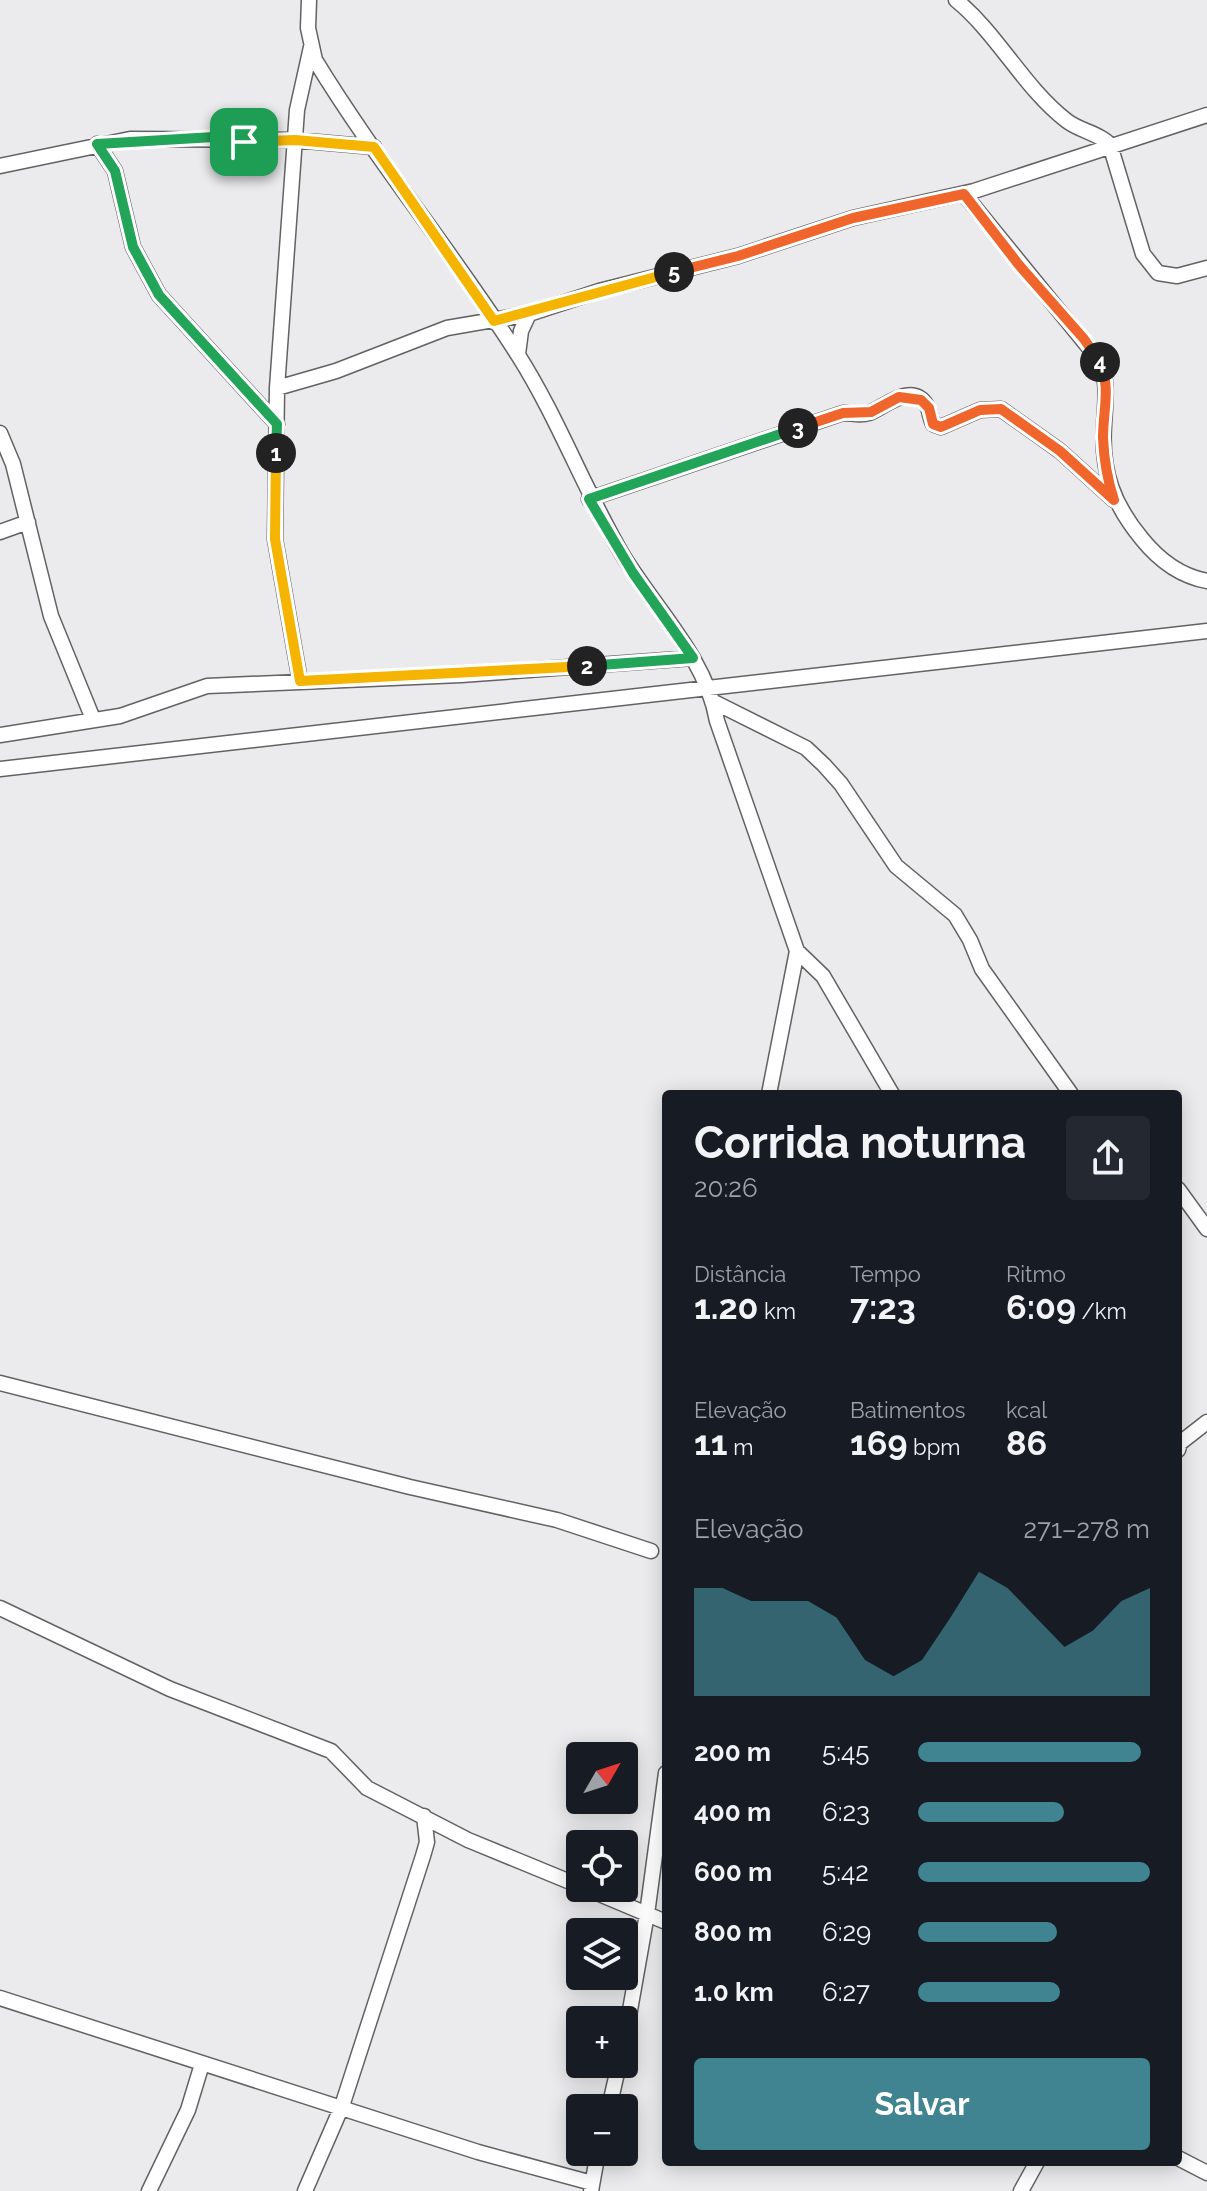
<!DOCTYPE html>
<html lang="pt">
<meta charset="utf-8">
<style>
:root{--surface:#171b24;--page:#242831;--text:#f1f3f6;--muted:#9ea1a6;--accent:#3f8490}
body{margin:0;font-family:Raleway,sans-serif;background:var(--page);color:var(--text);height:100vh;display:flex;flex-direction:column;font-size:30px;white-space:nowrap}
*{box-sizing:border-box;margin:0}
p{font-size:26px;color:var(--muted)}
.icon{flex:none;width:44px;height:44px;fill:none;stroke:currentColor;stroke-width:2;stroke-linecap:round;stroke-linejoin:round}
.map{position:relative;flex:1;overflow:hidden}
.details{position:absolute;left:662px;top:1090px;width:520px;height:1076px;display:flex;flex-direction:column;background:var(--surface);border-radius:8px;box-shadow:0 4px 20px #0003}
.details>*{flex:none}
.needle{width:52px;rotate:51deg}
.tools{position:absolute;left:566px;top:1742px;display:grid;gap:16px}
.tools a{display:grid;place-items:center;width:72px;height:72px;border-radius:8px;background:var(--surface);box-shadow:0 4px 20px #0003;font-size:40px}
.pin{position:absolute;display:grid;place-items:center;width:68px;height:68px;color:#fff;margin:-34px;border-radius:16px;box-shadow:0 4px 12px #0006}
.km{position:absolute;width:40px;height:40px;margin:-20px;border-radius:50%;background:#222;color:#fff;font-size:22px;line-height:40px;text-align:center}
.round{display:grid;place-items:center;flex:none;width:84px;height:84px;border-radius:8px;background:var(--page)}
.summary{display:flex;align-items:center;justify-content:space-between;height:136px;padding:0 32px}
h1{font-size:44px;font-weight:700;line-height:60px}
.metrics{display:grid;grid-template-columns:repeat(3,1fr);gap:12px;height:136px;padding:8px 32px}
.metrics div{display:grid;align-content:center}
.metrics b{font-size:34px;font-weight:700}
.metrics small{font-size:22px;font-weight:400}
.metrics p{font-size:22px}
.chart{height:224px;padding:16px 32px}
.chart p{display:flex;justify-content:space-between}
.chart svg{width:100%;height:144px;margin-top:8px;fill:var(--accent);opacity:.7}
.button{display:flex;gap:16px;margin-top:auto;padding:16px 32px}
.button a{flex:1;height:92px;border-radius:8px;background:var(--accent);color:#fff;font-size:32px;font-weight:700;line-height:92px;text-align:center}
ul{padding:0 32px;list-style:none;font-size:26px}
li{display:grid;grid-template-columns:128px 96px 1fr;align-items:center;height:60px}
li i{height:20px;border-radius:10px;background:var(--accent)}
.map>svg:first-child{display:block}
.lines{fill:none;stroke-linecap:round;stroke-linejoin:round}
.minor-casing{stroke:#626264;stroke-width:17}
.minor{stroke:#fff;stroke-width:14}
.split-1-casing{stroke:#fff;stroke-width:16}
.split-2-casing{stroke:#fff;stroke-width:16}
.split-3-casing{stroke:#fff;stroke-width:16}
.split-4-casing{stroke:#fff;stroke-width:16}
.split-5-casing{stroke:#fff;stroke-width:16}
.split-6-casing{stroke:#fff;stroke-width:16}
.split-1{stroke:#22a559;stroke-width:10}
.split-2{stroke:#f5b400;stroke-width:10}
.split-3{stroke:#22a559;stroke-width:10}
.split-4{stroke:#f0652b;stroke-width:10}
.split-5{stroke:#f0652b;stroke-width:10}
.split-6{stroke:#f5b400;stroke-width:10}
</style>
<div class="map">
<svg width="1207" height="2191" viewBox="0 0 1207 2191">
<rect width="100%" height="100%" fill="#ebebed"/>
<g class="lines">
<!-- minor casing -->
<g class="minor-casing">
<path id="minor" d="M309,0l-1,28 7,32c62,102 139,194 203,295 40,63 66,134 104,199 33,55 84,103 95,167l80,230 -28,143
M956,0c42,34 67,87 111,121 13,10 34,13 43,24l33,109 15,19 19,3 30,-8
M97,144l18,27 18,76 26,48 118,129
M0,166l130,-27 165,1 79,7
M964,194l135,166c10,23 6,41 5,66 -3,45 9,78 38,113 17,21 38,37 65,42
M518,354l3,-23 8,-17
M277,388l59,-17 111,-43 82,-14 70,-23 139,-35 115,-38 121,-27 233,-76
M0,433l13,31 38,152 42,103
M589,499l254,-86c9,0 17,3 26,0 16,-6 43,-32 58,-7 3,5 3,12 6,18l8,3 39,-17 21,-1 59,42 54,49
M0,532l28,-10
M300,681l-25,-142 2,-151 20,-278 14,-63
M714,702l92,46 18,17 17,19 55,82 59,49 15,25 12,29 89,125
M0,735l120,-19 87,-30 254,-11 232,-17
M0,769l1207,-138
M797,951l26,25 69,118
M1178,1189l29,40
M0,1383l410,104 147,33 94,31
M1178,1450l2,-7 27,-21
M0,1608l170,81 161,62 36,37 101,52 112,46
M585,1888l81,34
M0,1998l478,154 114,31
M624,2044l23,-130 19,-141
M609,2108l10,-44
M1178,2158l29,15
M149,2191l39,-81 14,-46
M305,2191l37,-85 81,-250 4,-14 -3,-26
M591,2191l7,-39
M1021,2191l16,-29"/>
</g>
<!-- minor -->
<use href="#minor" class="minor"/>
</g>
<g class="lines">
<!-- split-1 casing -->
<g class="split-1-casing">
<path id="split-1" d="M244,142l-30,-5 -117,7 18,27 18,76 26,48 118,129 -1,29"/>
</g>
<!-- split-2 casing -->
<g class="split-2-casing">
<path id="split-2" d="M276,453l-1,86 25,142 287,-15"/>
</g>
<!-- split-3 casing -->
<g class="split-3-casing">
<path id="split-3" d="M587,666l106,-8 -60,-85 -44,-74 209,-71"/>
</g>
<!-- split-4 casing -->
<g class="split-4-casing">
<path id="split-4" d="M798,428l45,-15 28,-1 28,-15 22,3 8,8 4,16 8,3 39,-17 21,-1 59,42 54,49c-7,-21 -10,-40 -11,-62 0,-28 8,-50 -3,-76"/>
</g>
<!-- split-5 casing -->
<g class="split-5-casing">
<path id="split-5" d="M674,272l64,-16 115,-38 111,-24 55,71 65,74 16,23"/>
</g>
<!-- split-6 casing -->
<g class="split-6-casing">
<path id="split-6" d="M244,142l51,-2 79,7 120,174 180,-49"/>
</g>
<!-- split-1 -->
<use href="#split-1" class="split-1"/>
<!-- split-2 -->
<use href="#split-2" class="split-2"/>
<!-- split-3 -->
<use href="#split-3" class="split-3"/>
<!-- split-4 -->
<use href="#split-4" class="split-4"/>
<!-- split-5 -->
<use href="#split-5" class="split-5"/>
<!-- split-6 -->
<use href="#split-6" class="split-6"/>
</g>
</svg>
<div class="tools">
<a><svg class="needle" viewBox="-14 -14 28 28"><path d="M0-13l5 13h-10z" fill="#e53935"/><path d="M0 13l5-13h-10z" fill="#9ea1a6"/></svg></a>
<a><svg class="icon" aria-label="locate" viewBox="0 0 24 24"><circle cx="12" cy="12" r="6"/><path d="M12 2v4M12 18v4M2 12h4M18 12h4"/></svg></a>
<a><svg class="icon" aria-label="layers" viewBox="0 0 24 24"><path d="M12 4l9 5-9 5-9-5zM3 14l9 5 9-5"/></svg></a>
<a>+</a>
<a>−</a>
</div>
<div class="pin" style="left:244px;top:142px;background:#1e9e55"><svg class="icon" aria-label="arrive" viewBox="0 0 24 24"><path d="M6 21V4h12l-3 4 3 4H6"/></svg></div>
<b class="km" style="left:276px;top:453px">1</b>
<b class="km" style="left:587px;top:666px">2</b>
<b class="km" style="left:798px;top:428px">3</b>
<b class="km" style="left:1100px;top:362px">4</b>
<b class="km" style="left:674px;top:272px">5</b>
<section class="details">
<div class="summary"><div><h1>Corrida noturna</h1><p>20:26</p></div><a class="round"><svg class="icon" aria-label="share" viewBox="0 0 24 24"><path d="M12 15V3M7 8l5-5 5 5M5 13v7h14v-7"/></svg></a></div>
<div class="metrics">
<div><p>Distância</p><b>1.20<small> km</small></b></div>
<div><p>Tempo</p><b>7:23</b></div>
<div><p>Ritmo</p><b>6:09<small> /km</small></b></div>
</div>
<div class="metrics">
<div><p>Elevação</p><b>11<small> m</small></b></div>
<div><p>Batimentos</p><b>169<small> bpm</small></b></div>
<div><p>kcal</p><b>86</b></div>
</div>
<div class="chart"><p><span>Elevação</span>271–278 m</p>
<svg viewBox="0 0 160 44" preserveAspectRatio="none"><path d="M0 44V11L10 11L20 15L30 15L40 15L50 20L60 33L70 38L80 33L90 20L100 6L110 11L120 20L130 29L140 24L150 15L160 11V44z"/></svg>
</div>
<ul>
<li><b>200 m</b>5:45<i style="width:96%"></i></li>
<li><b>400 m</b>6:23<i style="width:63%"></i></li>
<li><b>600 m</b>5:42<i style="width:100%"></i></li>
<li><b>800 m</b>6:29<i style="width:60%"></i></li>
<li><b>1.0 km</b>6:27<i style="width:61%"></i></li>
</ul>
<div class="button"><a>Salvar</a></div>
</section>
</div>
